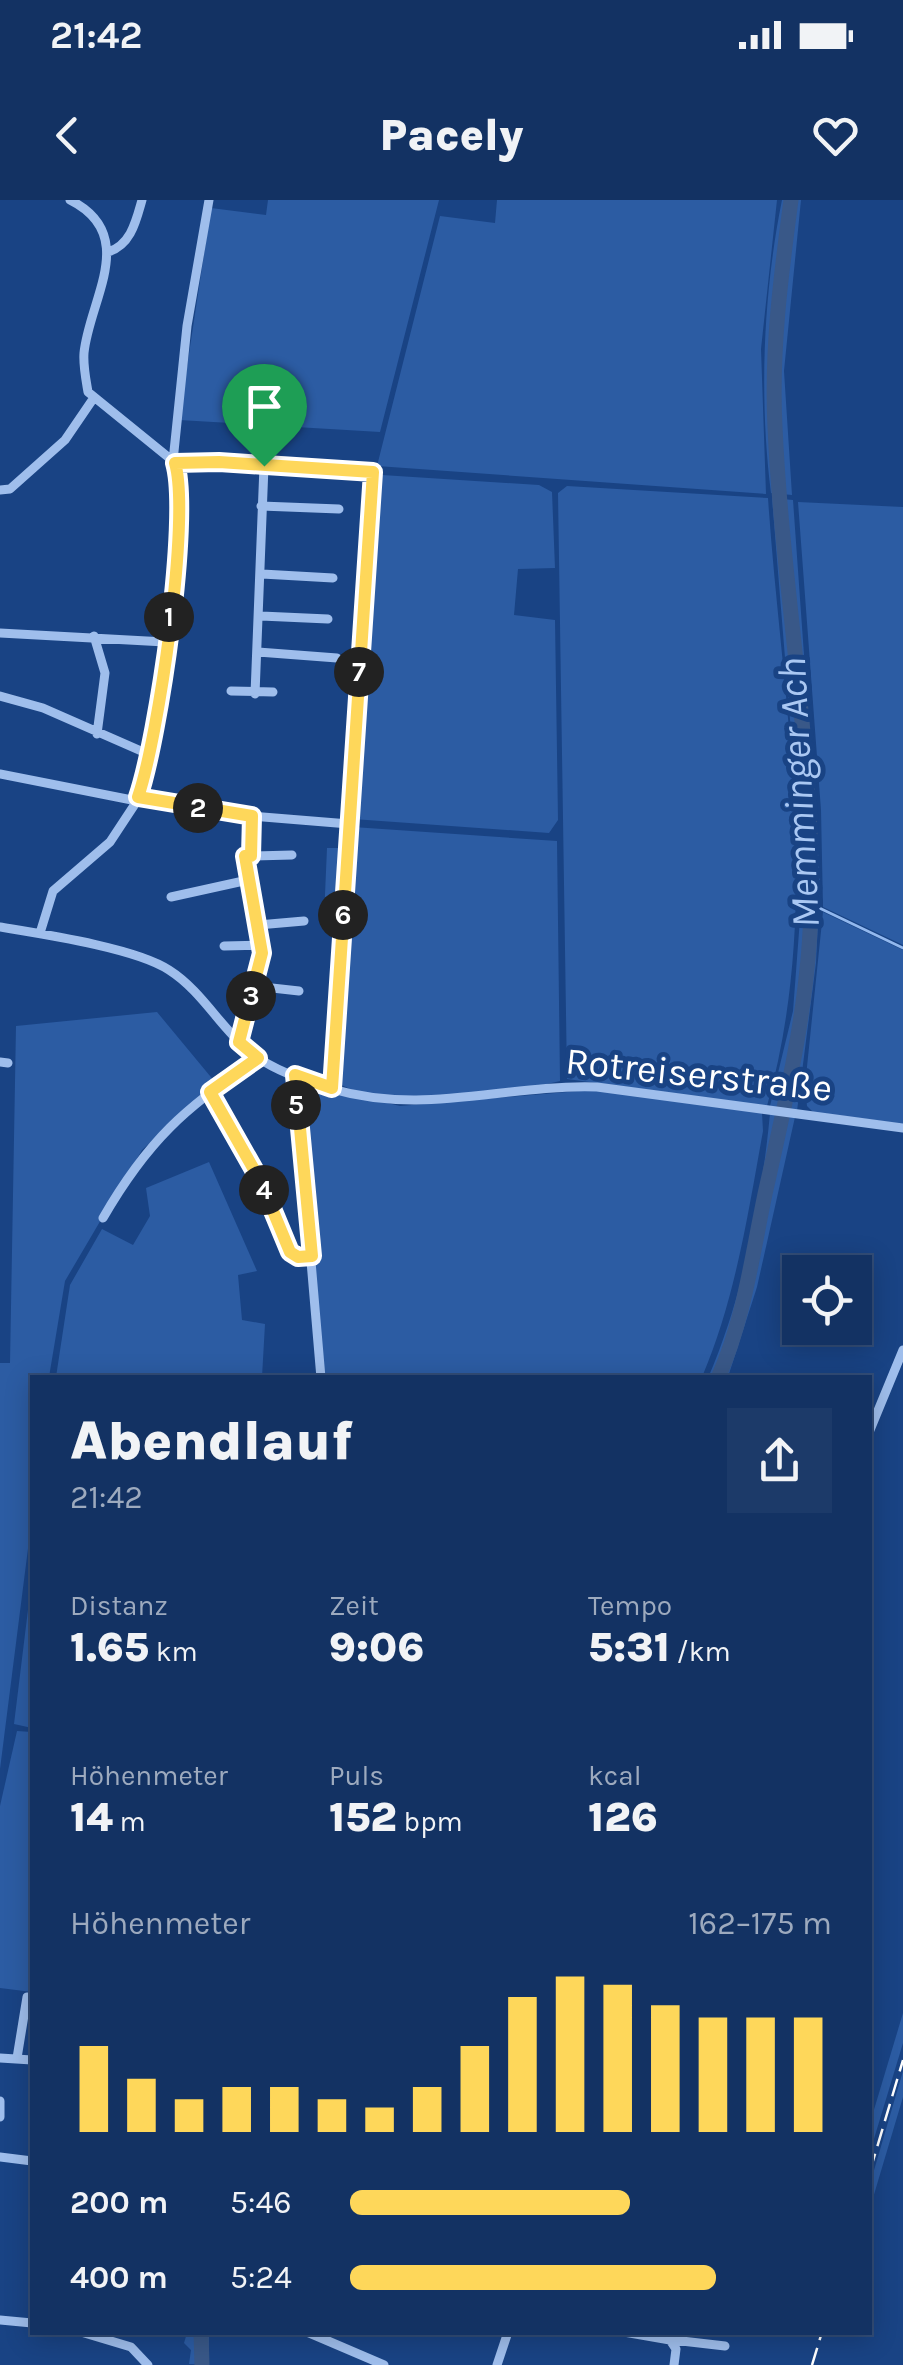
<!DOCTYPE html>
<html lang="de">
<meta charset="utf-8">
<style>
:root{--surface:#133263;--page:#1c3a69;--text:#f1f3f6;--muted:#9daabe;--line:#324d78;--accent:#fed75a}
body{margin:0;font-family:Karla,sans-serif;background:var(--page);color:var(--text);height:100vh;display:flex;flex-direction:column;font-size:38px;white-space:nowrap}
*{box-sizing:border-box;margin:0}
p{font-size:32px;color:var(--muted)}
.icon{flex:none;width:55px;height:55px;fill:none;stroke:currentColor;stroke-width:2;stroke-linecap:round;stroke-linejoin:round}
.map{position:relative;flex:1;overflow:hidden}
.side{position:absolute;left:30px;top:1175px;width:842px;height:960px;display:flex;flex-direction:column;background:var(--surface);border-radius:0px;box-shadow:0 5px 25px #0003,0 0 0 2px var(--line)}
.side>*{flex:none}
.controls{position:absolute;left:782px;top:1055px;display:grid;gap:20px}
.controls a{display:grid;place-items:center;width:90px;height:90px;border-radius:0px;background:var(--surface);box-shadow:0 5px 25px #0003,0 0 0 2px var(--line);font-size:50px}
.pin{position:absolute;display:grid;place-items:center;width:85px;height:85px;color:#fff;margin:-102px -42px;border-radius:50% 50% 50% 0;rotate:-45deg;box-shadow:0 0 10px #0007}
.pin .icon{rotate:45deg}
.km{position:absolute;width:50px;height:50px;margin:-25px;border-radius:50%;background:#222;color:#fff;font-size:28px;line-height:50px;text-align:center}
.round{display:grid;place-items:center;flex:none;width:105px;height:105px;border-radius:0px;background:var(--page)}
.head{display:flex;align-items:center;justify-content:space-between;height:170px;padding:0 40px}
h1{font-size:55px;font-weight:800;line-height:75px}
.figures{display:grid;grid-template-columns:repeat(3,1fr);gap:15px;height:170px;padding:10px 40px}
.figures div{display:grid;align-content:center}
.figures b{font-size:42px;font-weight:800}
.figures small{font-size:28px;font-weight:400}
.figures p{font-size:28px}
.chart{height:280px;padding:20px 40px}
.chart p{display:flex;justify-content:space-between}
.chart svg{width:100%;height:180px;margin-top:10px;stroke:var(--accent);stroke-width:6}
ul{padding:0 40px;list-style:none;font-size:32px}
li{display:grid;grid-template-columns:160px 120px 1fr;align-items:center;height:75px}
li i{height:25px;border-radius:12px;background:var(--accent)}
.status{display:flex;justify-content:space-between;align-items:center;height:70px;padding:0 50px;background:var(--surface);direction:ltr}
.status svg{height:28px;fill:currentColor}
header{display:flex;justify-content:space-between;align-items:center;height:130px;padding:0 40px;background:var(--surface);font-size:45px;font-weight:800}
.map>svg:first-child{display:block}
.green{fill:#2c5ca3}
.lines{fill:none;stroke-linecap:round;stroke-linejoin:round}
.stream{stroke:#92b8ee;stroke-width:2.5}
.river{stroke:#395888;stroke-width:15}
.street{stroke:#9fbeec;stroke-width:9}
.rail{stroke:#fff;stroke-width:2.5;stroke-dasharray:18 8;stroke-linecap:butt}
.route-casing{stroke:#fff;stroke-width:20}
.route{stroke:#fed75a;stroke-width:12}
.labels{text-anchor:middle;stroke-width:10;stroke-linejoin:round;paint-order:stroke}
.street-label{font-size:38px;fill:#fff;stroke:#194384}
.water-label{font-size:40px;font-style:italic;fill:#aac8f3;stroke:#194384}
</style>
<div class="status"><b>21:42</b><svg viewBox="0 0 49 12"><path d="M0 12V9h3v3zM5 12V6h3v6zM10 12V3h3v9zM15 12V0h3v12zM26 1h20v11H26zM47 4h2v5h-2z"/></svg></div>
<header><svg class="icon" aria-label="back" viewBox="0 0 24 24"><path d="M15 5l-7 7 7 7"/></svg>Pacely<svg class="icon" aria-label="heart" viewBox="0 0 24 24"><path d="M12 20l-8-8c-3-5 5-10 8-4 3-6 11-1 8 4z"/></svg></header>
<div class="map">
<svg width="903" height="2165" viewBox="0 0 903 2165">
<rect width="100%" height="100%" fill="#194384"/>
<!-- green -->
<path class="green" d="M268,0h171l-59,232 -201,-12 32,-212 55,7z
M497,0h280l-16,149 5,145 -389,-28 63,-250 55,7z
M782,0h19l-17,171 8,124 -21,-2c-12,-95 -8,-199 11,-293z
M382,275l157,10 13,7 3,76 -37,1 -4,46 41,5 3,200 -9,13 -196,-14 23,-337z
M567,286l201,12c14,207 56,403 -1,608l-200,-27 -9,-586z
M772,298l21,2 27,380 -4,83 -19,148 -27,-5 23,-95 10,-132z
M798,302l105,5v438l-80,-38 -2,-97z
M353,627l204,14 3,240c-52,13 -173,31 -220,3z
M327,648h15l-1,71 -17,-1z
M823,712l80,38v174l-90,-12 -6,-6 -2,-20z
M157,812l58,70 -73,68 -77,131 -16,96 -17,1v139l-32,252v-406h10l6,-337z
M301,882l99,24 191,-16 171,23 1,18c-15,83 -28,169 -61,246h-378l-24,-251z
M770,913l25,4 -38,170 -29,90 -20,1c35,-81 54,-178 62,-265z
M209,962l48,109 -19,4 4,45 23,4 -3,53h-206l14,-92 32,-56 31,16 17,-29 -4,-28z
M32,1377v151l-18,-4z
M17,1531l15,1v260l-32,-4v-182z
M903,1813v30l-33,109v-29z
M903,1871v26l-33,111v-24z
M187,2133h22v32l-20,-1 2,-14 -7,-7z"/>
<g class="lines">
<!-- stream -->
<path class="stream" d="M811,704l92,44"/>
<!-- river -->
<path class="river" d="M718,1178c26,-58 34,-122 47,-184 21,-94 45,-194 46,-291 2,-159 -29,-318 -36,-476 -4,-76 6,-152 16,-227
M201,2132l1,33"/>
<!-- street -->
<path class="street" d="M108,52c23,-7 28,-31 34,-52
M173,261l14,-135 22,-126
M175,263l198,9 -41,617
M0,290l10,-1 55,-49 28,-41
M261,306l78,3
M262,374l71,4
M261,416l67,3
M0,433l165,9
M94,436l11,37 -8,61
M258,452l79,6
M231,491l42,1
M255,494l9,-228
M0,496l43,12 105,46
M0,574l137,27
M138,597l113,19 98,8
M251,656l41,-1
M171,697l77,-17
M258,725l46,-4
M0,727c42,7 136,21 169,43 33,21 51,57 80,81 22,19 57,30 83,38 94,27 172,-5 265,-2l306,41
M40,733l13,-42 57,-49 27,-41 8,-23 18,-95 7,-74 9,-108 -6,-40 -85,-69c-2,-12 -5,-26 -4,-39 5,-53 56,-118 -14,-153
M224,746l37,-1
M254,786l45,5
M239,841l23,-88 -17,-97h6v-40
M0,862l8,1
M295,875l26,303
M210,892l51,89 29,70 8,6 14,-1
M103,1018c45,-78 82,-110 155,-160
M870,1230l33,-80
M0,1858l32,2
M17,1858l10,-61
M0,1901v16
M0,1957l32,4
M0,2120l32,3
M81,2132l50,15 17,18
M307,2132l77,33
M624,2132l46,8 6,9 -2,16
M673,2140l52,6
M497,2165l11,-33"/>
<!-- rail -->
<path class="rail" d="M870,1971l33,-111
M812,2165l10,-33"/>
</g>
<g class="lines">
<!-- route casing -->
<g class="route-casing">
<path id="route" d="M219,262l154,10 -41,616 -37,-13 17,181 -14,1 -8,-5 -29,-70 -51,-90 48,-34 -19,-16 23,-89 -17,-97h6l1,-40 -114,-19c20,-58 53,-279 37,-334z"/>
</g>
<!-- route -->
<use href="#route" class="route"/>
</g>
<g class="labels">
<!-- street labels -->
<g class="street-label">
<text transform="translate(699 874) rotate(6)" y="13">Rotreiserstraße</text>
</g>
<!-- water labels -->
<g class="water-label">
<text transform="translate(798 593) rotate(-93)" y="14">Memminger Ach</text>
</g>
</g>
</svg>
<div class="controls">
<a><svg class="icon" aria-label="locate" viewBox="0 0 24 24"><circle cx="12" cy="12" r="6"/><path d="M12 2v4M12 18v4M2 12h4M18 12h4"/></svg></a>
</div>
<div class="pin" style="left:264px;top:266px;background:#1e9e55"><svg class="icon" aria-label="arrive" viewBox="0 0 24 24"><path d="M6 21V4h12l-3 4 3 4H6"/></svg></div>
<b class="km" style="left:169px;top:417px">1</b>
<b class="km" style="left:198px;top:608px">2</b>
<b class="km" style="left:251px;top:796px">3</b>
<b class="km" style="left:264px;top:990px">4</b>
<b class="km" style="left:296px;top:905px">5</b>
<b class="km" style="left:343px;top:715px">6</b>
<b class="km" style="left:359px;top:472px">7</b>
<section class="side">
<div class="head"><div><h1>Abendlauf</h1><p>21:42</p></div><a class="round"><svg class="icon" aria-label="share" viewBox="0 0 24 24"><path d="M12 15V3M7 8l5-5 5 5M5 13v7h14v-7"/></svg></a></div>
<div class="figures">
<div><p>Distanz</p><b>1.65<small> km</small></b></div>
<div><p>Zeit</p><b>9:06</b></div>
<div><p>Tempo</p><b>5:31<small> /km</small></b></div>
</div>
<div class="figures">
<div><p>Höhenmeter</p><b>14<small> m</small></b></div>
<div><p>Puls</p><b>152<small> bpm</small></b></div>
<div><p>kcal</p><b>126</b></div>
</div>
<div class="chart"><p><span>Höhenmeter</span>162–175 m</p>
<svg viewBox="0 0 160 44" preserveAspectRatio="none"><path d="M5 44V23M15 44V31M25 44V36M35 44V33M45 44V33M55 44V36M65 44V38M75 44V33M85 44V23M95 44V11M105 44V6M115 44V8M125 44V13M135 44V16M145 44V16M155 44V16"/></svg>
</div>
<ul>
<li><b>200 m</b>5:46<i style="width:58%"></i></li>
<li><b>400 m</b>5:24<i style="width:76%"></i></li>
</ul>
</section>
</div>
